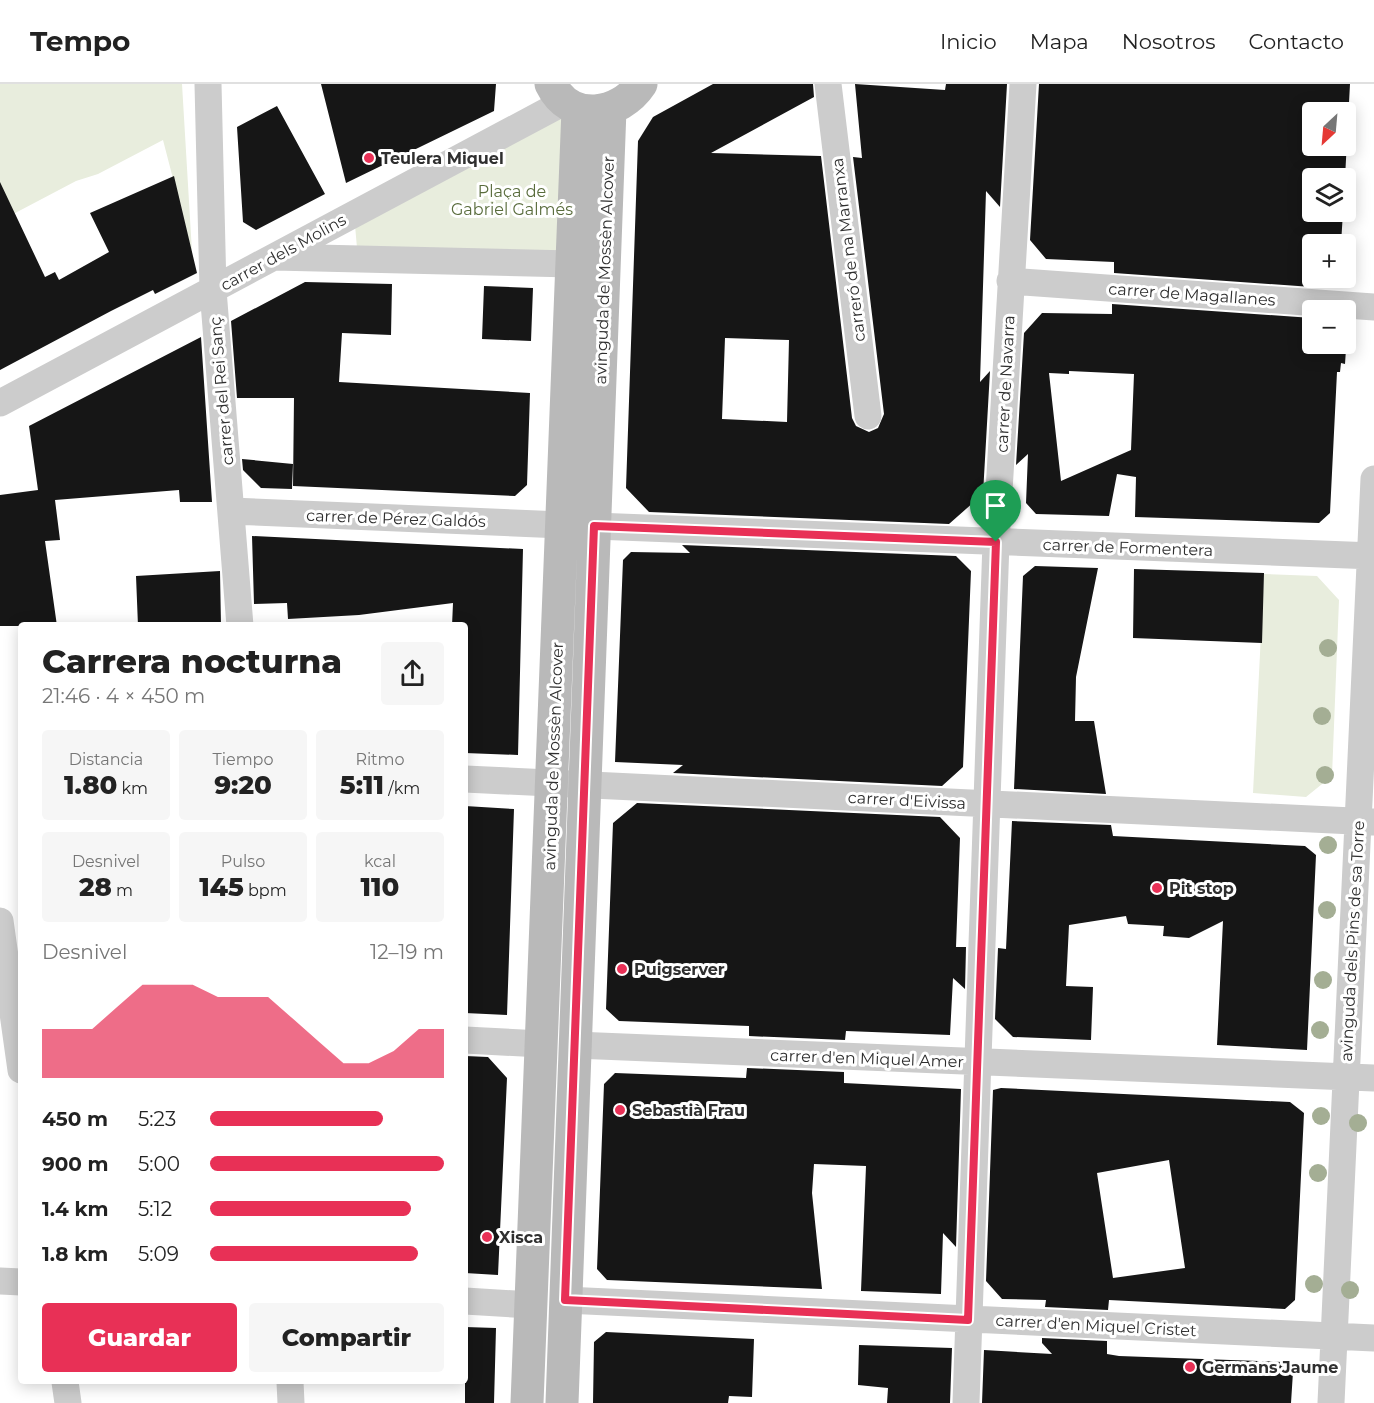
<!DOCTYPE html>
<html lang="es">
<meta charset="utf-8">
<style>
:root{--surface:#fff;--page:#f6f6f6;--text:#222;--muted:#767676;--line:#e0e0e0;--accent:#e83056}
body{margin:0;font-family:Montserrat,sans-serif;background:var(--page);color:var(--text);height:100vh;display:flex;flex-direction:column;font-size:22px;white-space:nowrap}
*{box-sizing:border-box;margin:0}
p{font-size:20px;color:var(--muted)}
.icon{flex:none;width:33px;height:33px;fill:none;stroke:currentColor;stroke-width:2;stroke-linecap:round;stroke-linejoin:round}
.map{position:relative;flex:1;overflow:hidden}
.side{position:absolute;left:18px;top:538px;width:450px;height:762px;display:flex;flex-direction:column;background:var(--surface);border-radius:6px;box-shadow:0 3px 15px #0003}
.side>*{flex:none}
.needle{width:39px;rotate:206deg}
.buttons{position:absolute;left:1302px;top:18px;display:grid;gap:12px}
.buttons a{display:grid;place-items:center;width:54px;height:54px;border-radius:6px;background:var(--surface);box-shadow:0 3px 15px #0003;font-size:30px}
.pin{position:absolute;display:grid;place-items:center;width:51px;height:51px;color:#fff;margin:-62px -26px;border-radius:50% 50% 50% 0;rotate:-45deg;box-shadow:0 0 6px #0007}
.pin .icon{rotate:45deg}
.round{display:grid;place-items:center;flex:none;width:63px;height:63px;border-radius:6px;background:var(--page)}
.overview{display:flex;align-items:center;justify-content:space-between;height:102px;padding:0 24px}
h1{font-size:33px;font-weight:800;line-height:45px}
.metrics{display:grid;grid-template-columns:repeat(3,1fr);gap:9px;height:102px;padding:6px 24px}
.metrics div{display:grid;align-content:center;border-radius:6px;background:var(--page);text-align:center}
.metrics b{font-size:26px;font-weight:800}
.metrics small{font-size:16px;font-weight:400}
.metrics p{font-size:16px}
.chart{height:168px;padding:12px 24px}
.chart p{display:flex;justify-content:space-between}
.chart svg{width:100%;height:108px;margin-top:6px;fill:var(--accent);opacity:.7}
.action{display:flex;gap:12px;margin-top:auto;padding:12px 24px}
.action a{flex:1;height:69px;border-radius:6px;background:var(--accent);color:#fff;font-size:24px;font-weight:800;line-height:69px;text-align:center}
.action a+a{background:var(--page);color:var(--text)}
ul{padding:0 24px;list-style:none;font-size:20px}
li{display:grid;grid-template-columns:96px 72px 1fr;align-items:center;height:45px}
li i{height:15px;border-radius:8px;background:var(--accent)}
header{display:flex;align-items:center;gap:36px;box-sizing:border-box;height:84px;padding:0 30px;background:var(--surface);border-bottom:2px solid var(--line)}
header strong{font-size:28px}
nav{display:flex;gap:33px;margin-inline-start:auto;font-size:21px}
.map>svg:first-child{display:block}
.green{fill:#e8eddd}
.building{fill:#161616;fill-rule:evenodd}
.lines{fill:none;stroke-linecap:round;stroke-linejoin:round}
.minor{stroke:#ccc;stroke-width:27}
.secondary{stroke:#b9b9b9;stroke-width:33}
.tree{fill:#a4ae94}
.route-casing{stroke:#fff;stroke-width:12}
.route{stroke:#e83056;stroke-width:8}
.poi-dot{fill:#e83056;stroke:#fff;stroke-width:2}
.labels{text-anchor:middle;stroke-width:6;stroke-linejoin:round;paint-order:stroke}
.poi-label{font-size:16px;font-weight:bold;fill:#2f2f2f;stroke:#fff;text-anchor:start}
.park-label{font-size:16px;fill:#596c3c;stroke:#fff}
.street-label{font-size:16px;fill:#2f2f2f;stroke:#fff}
</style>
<header>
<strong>Tempo</strong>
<nav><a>Inicio</a><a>Mapa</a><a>Nosotros</a><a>Contacto</a></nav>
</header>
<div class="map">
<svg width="1374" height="1319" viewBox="0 0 1374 1319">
<rect width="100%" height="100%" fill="#fff"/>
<!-- green -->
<path class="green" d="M0,0h182l10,168 -29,-112 -65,34 -22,7 -76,40z
M566,17l6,163 -214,-5 -4,-45z
M1264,490l53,2 22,24 -7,176 -26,21 -53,-4z"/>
<!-- building -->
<path class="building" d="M321,0h175l-2,27 -148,72z
M713,0h100l1,13 -103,56 110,3 31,262 4,8 13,6 9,-4 6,-14 -31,-257 9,1 -7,-74 90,6 1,-6h61l-7,123 -14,-16 -6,191 10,-11 -7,123 -34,30 -300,-12 -23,-24 12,-347 15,-24zM725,254l64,2 -2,82 -65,-3z
M1039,0h311l-5,94h-33v34h31l-2,32h-29v43l-198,-14v-11l-68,-3 -16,-19zM1312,28h34v34h-34z
M277,22l48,88 -69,36 -13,-8 -6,-95z
M174,92l23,97 -42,21 -2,-4 -42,21 -111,59v-188l45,95 10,-5 4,8 50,-28 -19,-39z
M305,198l87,2 -1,51 -49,-2 -3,49 191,11 -3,92 -12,11 -222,-10 1,-88h-57l-6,-77z
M484,202l49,2 -2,53 -49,-2z
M1112,220l200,14v26h34v-12l1,2 -2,30 -4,-1 -1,9h-3l-7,141 -11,10 -184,-6 1,-40 -19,-3 -8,42 -73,-2 -10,-11 2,-49 -12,11 8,-132 18,-20 70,1zM1069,287l65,3 -3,76 -70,31 -12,-108 20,1z
M201,253l11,165h-32l-1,-12 -124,10 5,40 -15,1 12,85h-57v-131l38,-5 -9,-64z
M242,375l51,5 -1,25 -31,-1 -18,-18z
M252,452l271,13 -5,206 -53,-2v-127h-13l1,-23 -94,12 -71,4 -1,-16 -33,1z
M682,461l274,11 15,15 -8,196 -21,19 -269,-13 10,-8 -68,-3 8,-202 8,-8 59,1z
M1035,482l63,2 -22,109 -1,44h19l12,73 -92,-5 9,-213z
M1134,485l130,4 -2,70 -129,-5z
M220,487l1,55h-83l-2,-50z
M637,719l303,14 20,21 -4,109h10l-1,42 -12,-11 -3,57 -104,-4 -1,9 -96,-4v-10l-130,-5 -13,-12 7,-186z
M465,722l49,3 -7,206 -42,-2z
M1012,737l99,4 2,11 192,10 11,9 -9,195 -90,-5 6,-124 -34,17 -26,-2 1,-10 -36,-2 -2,-8 -57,9 -3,61 27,1 -2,53 -78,-3 -18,-18 3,-71 8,1z
M465,972l23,1 19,21 -9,197 -33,-2z
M747,984l97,4v11l117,6 -5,158 -13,-14 -2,61 -80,-3 5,-125 -52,-2 -2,29 10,96 -215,-9 -10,-11 7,-185 11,-11 131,5z
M1001,1004l289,14 14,11 -9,187 -10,9 -176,-9 -1,10 -63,-3 1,-7 -44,-1 -16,-18 7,-191zM1169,1076l16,108 -72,10 -16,-105z
M465,1243l31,1 -2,75h-29z
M606,1248l148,7 -2,58 -23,-1 -1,7h-135l1,-61z
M1042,1254l65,3v13l12,2 164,6 10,10 -2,31h-309l2,-53 68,4 -10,-11z
M859,1261l93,3 -2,55h-63l1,-15 -30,-3z"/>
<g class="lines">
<!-- minor -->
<path class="minor" d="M208,0l5,206 27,336
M828,0l40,332
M274,173l298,7
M1010,197l364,26
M0,319l566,-302
M231,427l331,14
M594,442l780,30
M465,695l909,43
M0,837l21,149
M465,956l76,4
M575,961l799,33
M0,1197l21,1
M565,1216l809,38
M465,1217l66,4
M65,1298l3,21
M290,1298l1,21
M966,1319l30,-861 27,-458
M1331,1319l43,-924"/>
<!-- secondary -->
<path class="secondary" d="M551,0c19,40 69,32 90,0
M527,1319l51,-1294
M562,1319l48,-1294"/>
</g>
<!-- trees -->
<g class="tree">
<circle cx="1328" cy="564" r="9"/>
<circle cx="1322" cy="632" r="9"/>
<circle cx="1325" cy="691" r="9"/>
<circle cx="1328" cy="761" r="9"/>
<circle cx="1327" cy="826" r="9"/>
<circle cx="1323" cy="896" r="9"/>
<circle cx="1320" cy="946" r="9"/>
<circle cx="1321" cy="1032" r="9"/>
<circle cx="1358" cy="1039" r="9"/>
<circle cx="1318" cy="1089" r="9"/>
<circle cx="1314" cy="1200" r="9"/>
<circle cx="1350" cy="1206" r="9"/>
</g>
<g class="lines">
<!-- route casing -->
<g class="route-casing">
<path id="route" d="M594,442l402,16 -28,778 -403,-20z"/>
</g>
<!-- route -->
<use href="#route" class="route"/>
</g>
<!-- markers -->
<g class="poi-dot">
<circle cx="369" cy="74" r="6"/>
<circle cx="1157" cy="804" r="6"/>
<circle cx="622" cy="885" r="6"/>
<circle cx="620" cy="1026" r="6"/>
<circle cx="487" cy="1153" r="6"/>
<circle cx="1190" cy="1283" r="6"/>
</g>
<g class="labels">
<!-- poi labels -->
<g class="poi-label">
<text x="381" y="80">Teulera Miquel</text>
<text x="1169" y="810">Pit stop</text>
<text x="634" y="891">Puigserver</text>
<text x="632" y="1032">Sebastià Frau</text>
<text x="499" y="1159">Xisca</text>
<text x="1202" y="1289">Germans Jaume</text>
</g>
<!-- park labels -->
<g class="park-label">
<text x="512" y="113">Plaça de<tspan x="512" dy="18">Gabriel Galmés</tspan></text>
</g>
<!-- street labels -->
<g class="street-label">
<text transform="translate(848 166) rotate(-97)" y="6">carreró de na Marranxa</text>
<text transform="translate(283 168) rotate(-29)" y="6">carrer dels Molins</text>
<text transform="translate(604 186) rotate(-88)" y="6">avinguda de Mossèn Alcover</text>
<text transform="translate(1192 210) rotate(4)" y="6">carrer de Magallanes</text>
<text transform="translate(1005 300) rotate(-87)" y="6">carrer de Navarra</text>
<text transform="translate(221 307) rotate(-95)" y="6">carrer del Rei Sanç</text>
<text transform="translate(396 434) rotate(2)" y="6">carrer de Pérez Galdós</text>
<text transform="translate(1128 463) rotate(2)" y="6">carrer de Formentera</text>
<text transform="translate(553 672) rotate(-88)" y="6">avinguda de Mossèn Alcover</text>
<text transform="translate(907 716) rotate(3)" y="6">carrer d'Eivissa</text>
<text transform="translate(1352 857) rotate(-87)" y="6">avinguda dels Pins de sa Torre</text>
<text transform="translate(867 974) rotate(2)" y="6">carrer d'en Miquel Amer</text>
<text transform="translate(1096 1241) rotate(3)" y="6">carrer d'en Miquel Cristet</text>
</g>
</g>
</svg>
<div class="buttons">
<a><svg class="needle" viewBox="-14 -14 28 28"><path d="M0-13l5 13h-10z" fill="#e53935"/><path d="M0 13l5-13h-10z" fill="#767676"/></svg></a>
<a><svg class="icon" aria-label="layers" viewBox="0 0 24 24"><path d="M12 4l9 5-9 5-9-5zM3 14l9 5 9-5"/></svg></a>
<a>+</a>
<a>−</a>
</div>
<div class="pin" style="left:996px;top:458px;background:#1e9e55"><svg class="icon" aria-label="arrive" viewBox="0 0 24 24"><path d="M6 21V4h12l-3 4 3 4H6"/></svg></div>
<section class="side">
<div class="overview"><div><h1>Carrera nocturna</h1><p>21:46 · 4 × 450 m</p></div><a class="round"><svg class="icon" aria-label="share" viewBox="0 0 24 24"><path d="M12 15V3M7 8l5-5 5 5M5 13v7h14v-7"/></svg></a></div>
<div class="metrics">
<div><p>Distancia</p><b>1.80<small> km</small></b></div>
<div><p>Tiempo</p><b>9:20</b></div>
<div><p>Ritmo</p><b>5:11<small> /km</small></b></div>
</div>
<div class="metrics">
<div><p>Desnivel</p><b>28<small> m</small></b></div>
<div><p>Pulso</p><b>145<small> bpm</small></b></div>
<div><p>kcal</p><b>110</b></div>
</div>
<div class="chart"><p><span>Desnivel</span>12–19 m</p>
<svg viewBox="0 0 160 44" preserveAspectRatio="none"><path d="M0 44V24L10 24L20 24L30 15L40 6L50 6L60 6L70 11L80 11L90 11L100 20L110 29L120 38L130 38L140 33L150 24L160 24V44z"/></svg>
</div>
<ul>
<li><b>450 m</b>5:23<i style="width:74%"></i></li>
<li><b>900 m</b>5:00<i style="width:100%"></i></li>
<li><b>1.4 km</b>5:12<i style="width:86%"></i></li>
<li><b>1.8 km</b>5:09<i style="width:89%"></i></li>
</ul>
<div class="action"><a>Guardar</a><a>Compartir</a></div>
</section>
</div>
